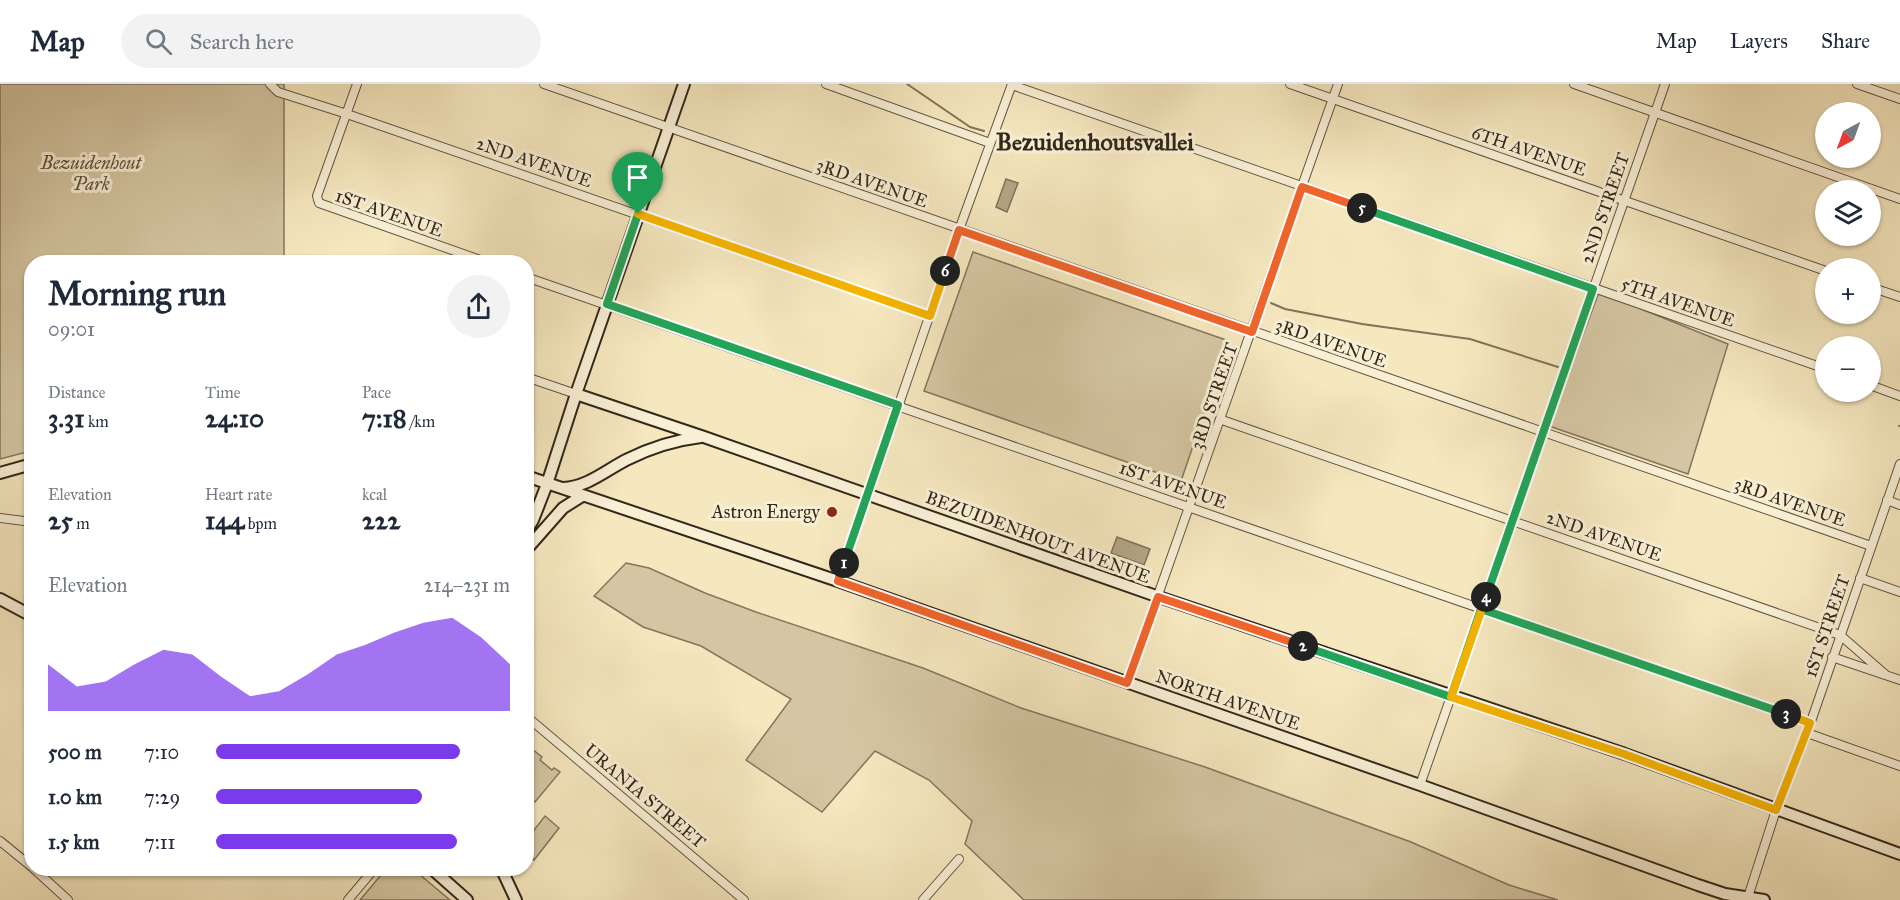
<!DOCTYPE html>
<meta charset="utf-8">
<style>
:root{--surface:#fff;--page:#f2f2f3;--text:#1f2937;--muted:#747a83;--line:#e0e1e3;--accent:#7c3aed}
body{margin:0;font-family:"IM FELL Great Primer",serif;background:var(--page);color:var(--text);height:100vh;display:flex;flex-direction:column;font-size:22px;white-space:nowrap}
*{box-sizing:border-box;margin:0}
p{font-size:20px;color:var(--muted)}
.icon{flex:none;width:33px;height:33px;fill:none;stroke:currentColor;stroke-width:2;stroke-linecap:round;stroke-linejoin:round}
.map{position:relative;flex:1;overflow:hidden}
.drawer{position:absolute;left:24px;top:171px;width:510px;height:621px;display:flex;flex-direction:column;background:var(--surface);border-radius:24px;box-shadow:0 2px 4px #0004}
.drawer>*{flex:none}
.needle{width:39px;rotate:221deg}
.fabs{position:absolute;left:1815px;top:18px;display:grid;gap:12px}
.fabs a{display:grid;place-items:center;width:66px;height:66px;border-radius:50%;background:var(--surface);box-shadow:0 2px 4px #0004;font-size:30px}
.pin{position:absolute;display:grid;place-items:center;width:51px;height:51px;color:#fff;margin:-62px -26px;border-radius:50% 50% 50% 0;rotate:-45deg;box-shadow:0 0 6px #0007}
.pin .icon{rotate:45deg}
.km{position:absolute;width:30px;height:30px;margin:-15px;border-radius:50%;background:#222;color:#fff;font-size:16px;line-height:30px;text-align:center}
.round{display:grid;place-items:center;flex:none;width:63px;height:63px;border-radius:32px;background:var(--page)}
.overview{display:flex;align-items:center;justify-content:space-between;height:102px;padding:0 24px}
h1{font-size:33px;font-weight:700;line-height:45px}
.stats{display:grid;grid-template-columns:repeat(3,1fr);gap:9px;height:102px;padding:6px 24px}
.stats div{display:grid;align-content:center}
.stats b{font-size:26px;font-weight:700}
.stats small{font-size:16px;font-weight:400}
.stats p{font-size:16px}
.chart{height:168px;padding:12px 24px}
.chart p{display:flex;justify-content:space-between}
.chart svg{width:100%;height:108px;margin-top:6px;fill:var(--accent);opacity:.7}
ul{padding:0 24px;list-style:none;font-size:20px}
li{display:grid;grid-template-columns:96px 72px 1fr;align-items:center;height:45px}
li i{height:15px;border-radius:8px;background:var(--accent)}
header{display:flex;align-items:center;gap:36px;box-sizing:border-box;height:84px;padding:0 30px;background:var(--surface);border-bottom:2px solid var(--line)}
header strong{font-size:28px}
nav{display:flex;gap:33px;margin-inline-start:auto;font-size:21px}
.search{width:420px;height:54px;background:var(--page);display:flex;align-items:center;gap:15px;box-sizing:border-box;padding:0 21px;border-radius:33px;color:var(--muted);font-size:22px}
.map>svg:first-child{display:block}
.green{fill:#d4c6a2;stroke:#84765e;stroke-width:1.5}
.water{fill:#b3a686;stroke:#80735a;stroke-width:1.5}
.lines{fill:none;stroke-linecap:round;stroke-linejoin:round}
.stream{stroke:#80735a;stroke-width:2}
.street-casing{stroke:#645742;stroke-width:10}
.secondary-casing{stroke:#332719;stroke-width:14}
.street{stroke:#f8efd5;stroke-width:8}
.secondary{stroke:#f8efd5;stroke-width:10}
.split-1-casing{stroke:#fff;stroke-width:12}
.split-2-casing{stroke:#fff;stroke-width:12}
.split-3-casing{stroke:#fff;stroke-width:12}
.split-4-casing{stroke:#fff;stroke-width:12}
.split-5-casing{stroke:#fff;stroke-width:12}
.split-6-casing{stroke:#fff;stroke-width:12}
.split-7-casing{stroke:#fff;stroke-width:12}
.split-1{stroke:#22a559;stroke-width:8}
.split-2{stroke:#f0652b;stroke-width:8}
.split-3{stroke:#22a559;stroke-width:8}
.split-4{stroke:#f5b400;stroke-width:8}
.split-5{stroke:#22a559;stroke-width:8}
.split-6{stroke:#f0652b;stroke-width:8}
.split-7{stroke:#f5b400;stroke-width:8}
.poi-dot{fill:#8f2418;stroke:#f8efd5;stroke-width:2}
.labels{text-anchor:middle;stroke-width:6;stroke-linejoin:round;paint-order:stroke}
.street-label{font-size:18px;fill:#332719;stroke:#f8efd5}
.park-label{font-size:18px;font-style:italic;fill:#5b4f3b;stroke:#f8efd5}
.poi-label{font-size:18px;fill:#332719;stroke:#f8efd5;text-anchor:end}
.district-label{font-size:24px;font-weight:bold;fill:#332719;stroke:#f8efd5}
</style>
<header>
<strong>Map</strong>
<div class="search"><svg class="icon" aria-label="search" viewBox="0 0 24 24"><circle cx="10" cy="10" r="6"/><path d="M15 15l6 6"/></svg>Search here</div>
<nav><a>Map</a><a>Layers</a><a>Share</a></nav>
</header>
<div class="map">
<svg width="1900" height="816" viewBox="0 0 1900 816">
<rect width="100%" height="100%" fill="#f5e7be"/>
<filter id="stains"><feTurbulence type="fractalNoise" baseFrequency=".00333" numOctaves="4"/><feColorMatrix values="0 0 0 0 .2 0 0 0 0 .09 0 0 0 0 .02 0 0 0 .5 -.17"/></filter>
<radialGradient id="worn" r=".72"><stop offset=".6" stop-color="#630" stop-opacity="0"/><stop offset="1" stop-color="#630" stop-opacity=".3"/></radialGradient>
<!-- green -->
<path class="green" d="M0,0h284v178h-252l-1,189 -31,8z
M973,168l256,89 -48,140 -257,-90z
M1599,208l129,52 -40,130 -139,-48z
M626,479l23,5 56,25 51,19 167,56 98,40 184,59 206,75 98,43 49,15h-534l-59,-56 7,-23 -43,-41 -54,-29 -53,61 -76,-52 45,-61 -90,-53 -58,-19 -49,-31z
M527,661l15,12 -2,3 12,10 2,-2 6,4 -25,30 -8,-7z
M545,732l14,12 -25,32 -7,-7v-14z
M386,785h27l37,31h-90z"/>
<!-- water -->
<path class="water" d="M1006,95l12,4 -11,29 -11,-5z
M1117,453l33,12 -6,16 -33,-12z"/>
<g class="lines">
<!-- stream -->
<path class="stream" d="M907,0l63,43 14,4
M1271,219l14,6 77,15 108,15 88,28
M1899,342h1"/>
<!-- street casing -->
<g class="street-casing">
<path id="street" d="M270,0l8,8 69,22 583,202
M357,0l-40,112 2,7 167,59
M544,0l1327,462
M826,0l164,59
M1290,0l536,187
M1574,0l326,115
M1857,0l43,15
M1012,1l814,284
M526,193l1284,446
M1870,203l30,10
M526,293l50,17
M1870,301l30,11
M1222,336l618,215 46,40
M1887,416l13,5
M0,434l32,4
M1860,494l40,14
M838,497l121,-351 53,-146
M1832,573l68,23
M1127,599l211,-599
M526,632l218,184
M1807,649l93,33
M1420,701l245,-701
M0,757l32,26
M33,784l35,32
M348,816l27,-32
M923,816l36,-41
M1747,816l29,-90 31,-77 93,-269"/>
</g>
<!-- secondary casing -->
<g class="secondary-casing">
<path id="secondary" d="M576,310l128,43 455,160 466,157 275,100
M0,389l32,-9
M526,392l312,105 582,204 278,100 27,9 39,6
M563,404c24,-1 42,-17 63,-28 24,-12 49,-20 75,-23
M526,447l7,-11 14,-36 29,-90 108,-310
M526,466l37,-42 19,-12
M0,515l32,17
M431,784l36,32
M501,784l15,32"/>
</g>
<!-- street -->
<use href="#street" class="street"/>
<!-- secondary -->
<use href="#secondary" class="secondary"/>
</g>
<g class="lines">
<!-- split-1 casing -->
<g class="split-1-casing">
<path id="split-1" d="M638,130l-31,90 291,101 -54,158"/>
</g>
<!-- split-2 casing -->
<g class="split-2-casing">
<path id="split-2" d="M844,479l-6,18 289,102 31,-86 145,49"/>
</g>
<!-- split-3 casing -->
<g class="split-3-casing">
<path id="split-3" d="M1303,562l148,51 30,-88 305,105"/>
</g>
<!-- split-4 casing -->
<g class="split-4-casing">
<path id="split-4" d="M1486,513l-35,100 173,57 152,56 34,-87 -24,-9"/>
</g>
<!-- split-5 casing -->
<g class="split-5-casing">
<path id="split-5" d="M1362,124l231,81 -107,308"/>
</g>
<!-- split-6 casing -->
<g class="split-6-casing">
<path id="split-6" d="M945,187l14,-41 293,102 50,-145 60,21"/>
</g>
<!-- split-7 casing -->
<g class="split-7-casing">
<path id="split-7" d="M638,130l292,102 15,-45"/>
</g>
<!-- split-1 -->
<use href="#split-1" class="split-1"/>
<!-- split-2 -->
<use href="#split-2" class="split-2"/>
<!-- split-3 -->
<use href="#split-3" class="split-3"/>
<!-- split-4 -->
<use href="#split-4" class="split-4"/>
<!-- split-5 -->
<use href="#split-5" class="split-5"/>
<!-- split-6 -->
<use href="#split-6" class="split-6"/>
<!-- split-7 -->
<use href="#split-7" class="split-7"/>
</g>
<!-- markers -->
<circle class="poi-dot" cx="832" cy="428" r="6"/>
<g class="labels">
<!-- street labels -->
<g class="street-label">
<text transform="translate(1529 67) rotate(19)" y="6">6TH AVENUE</text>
<text transform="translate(534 78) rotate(19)" y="6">2ND AVENUE</text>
<text transform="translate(872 99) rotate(19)" y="6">3RD AVENUE</text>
<text transform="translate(1605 124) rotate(-71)" y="6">2ND STREET</text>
<text transform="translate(389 129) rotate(19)" y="6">1ST AVENUE</text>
<text transform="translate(1678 218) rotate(19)" y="6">5TH AVENUE</text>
<text transform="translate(1331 259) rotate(19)" y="6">3RD AVENUE</text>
<text transform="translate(1214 312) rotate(-71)" y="6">3RD STREET</text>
<text transform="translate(1173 401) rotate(19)" y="6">1ST AVENUE</text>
<text transform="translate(1790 418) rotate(19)" y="6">3RD AVENUE</text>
<text transform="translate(1604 452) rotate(19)" y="6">2ND AVENUE</text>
<text transform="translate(1038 453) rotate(20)" y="6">BEZUIDENHOUT AVENUE</text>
<text transform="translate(1827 542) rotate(-71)" y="6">1ST STREET</text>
<text transform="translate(1228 616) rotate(19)" y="6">NORTH AVENUE</text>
<text transform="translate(645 712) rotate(40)" y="6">URANIA STREET</text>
</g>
<!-- park labels -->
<g class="park-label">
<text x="91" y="85">Bezuidenhout<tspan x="91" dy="21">Park</tspan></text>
</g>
<!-- poi labels -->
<g class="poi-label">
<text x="820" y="434">Astron Energy</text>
</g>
<!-- district labels -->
<g class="district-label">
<text x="1095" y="66">Bezuidenhoutsvallei</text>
</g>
</g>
<rect width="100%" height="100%" filter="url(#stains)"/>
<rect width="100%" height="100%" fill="url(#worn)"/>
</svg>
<div class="fabs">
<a><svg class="needle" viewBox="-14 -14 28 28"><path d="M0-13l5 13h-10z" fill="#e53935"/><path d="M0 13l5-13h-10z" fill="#747a83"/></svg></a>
<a><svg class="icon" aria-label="layers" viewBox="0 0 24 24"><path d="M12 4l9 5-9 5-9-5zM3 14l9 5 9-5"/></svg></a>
<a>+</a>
<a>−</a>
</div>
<div class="pin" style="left:638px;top:130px;background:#1e9e55"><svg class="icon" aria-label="arrive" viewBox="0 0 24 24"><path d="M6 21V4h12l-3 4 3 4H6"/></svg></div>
<b class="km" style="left:844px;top:479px">1</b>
<b class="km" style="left:1303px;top:562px">2</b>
<b class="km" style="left:1786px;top:630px">3</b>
<b class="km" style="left:1486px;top:513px">4</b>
<b class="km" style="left:1362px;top:124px">5</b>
<b class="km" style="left:945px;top:187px">6</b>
<section class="drawer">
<div class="overview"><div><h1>Morning run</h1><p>09:01</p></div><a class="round"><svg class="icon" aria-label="share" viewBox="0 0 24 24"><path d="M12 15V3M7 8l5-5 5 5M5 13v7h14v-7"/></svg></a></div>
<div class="stats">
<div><p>Distance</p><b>3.31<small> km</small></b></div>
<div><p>Time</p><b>24:10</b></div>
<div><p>Pace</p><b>7:18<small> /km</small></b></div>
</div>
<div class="stats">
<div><p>Elevation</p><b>25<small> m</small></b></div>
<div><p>Heart rate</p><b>144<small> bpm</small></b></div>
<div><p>kcal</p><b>222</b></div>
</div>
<div class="chart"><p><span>Elevation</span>214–231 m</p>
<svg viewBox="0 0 160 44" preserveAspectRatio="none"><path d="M0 44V25L10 34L20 32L30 25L40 19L50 21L60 30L70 38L80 36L90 29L100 21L110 17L120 12L130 8L140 6L150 14L160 25V44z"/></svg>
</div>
<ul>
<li><b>500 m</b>7:10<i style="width:83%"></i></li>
<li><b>1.0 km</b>7:29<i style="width:70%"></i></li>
<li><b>1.5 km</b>7:11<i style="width:82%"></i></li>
</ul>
</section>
</div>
